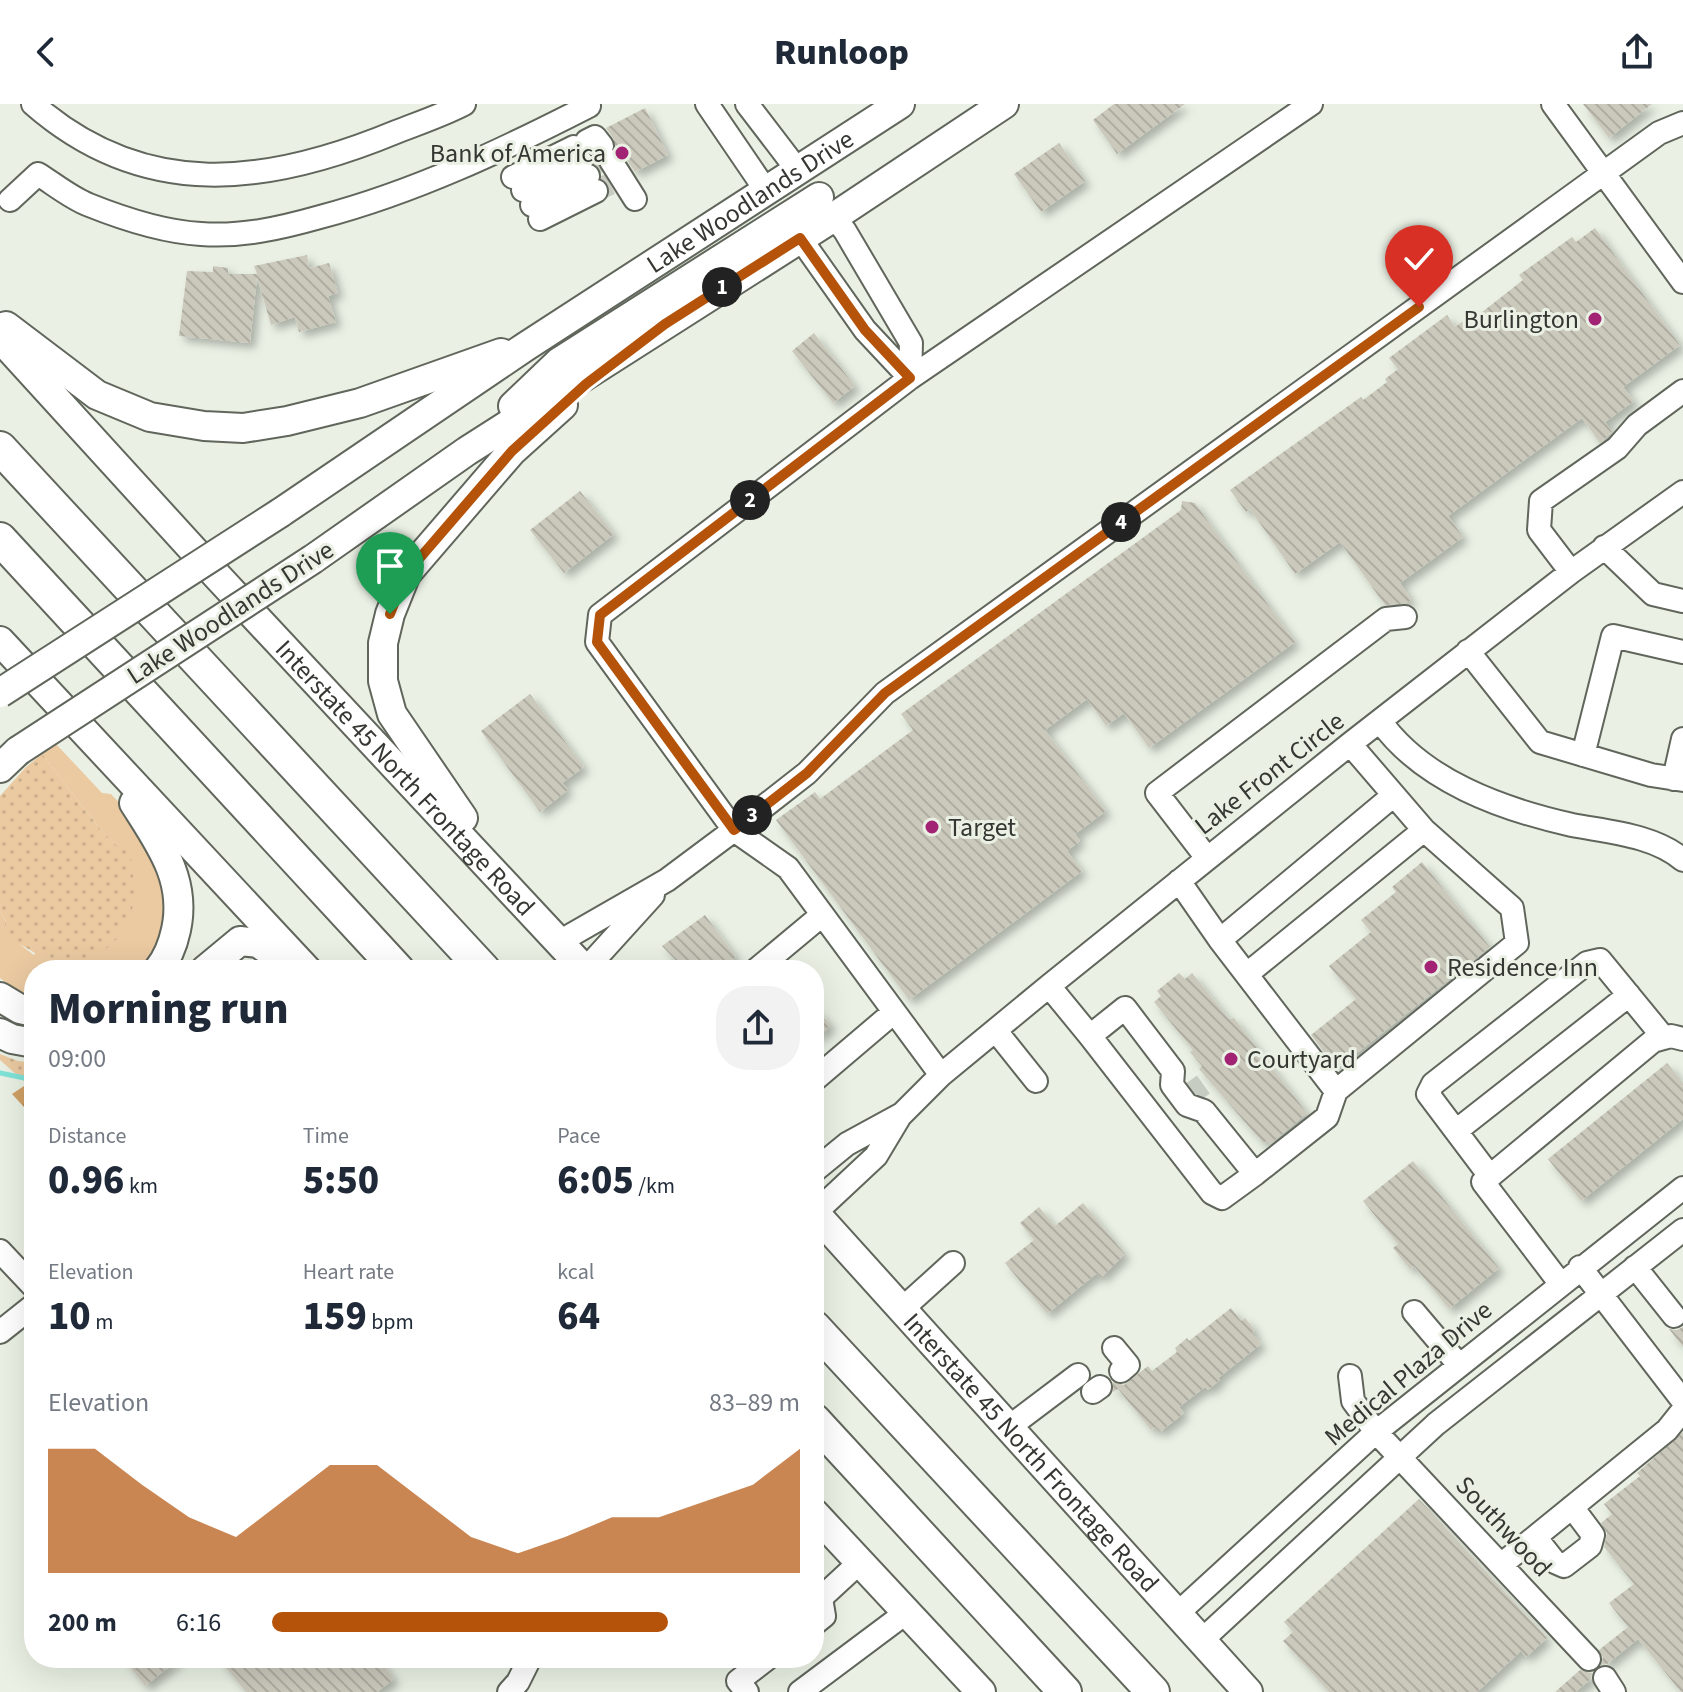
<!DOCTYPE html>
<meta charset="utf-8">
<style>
:root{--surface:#fff;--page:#f2f2f3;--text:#1f2937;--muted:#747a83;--accent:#b45309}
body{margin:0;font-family:"Source Sans 3",sans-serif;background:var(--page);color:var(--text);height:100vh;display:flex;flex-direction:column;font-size:30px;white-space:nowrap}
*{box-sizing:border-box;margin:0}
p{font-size:26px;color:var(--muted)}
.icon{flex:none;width:44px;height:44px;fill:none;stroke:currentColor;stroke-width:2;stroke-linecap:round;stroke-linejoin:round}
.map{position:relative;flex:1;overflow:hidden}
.drawer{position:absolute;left:24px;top:856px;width:800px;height:708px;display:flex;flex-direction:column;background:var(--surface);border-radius:32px;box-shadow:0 8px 32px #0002}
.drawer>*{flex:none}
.pin{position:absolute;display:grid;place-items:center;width:68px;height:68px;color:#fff;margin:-82px -34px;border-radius:50% 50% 50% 0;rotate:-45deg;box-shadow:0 0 8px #0007}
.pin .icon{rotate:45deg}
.km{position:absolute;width:40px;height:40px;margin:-20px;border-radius:50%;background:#222;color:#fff;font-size:22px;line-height:40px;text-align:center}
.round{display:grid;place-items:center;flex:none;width:84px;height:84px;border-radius:32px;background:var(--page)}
.head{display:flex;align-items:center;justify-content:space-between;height:136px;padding:0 24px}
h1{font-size:44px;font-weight:800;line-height:60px}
.metrics{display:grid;grid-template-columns:repeat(3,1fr);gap:12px;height:136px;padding:8px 24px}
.metrics div{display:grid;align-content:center}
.metrics b{font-size:40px;font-weight:800}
.metrics small{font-size:22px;font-weight:400}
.metrics p{font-size:22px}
.chart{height:224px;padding:16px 24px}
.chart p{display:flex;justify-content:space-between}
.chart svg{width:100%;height:144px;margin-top:8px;fill:var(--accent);opacity:.7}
ul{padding:0 24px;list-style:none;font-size:26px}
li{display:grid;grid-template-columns:128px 96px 1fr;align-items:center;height:60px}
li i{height:20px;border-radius:10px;background:var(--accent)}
header{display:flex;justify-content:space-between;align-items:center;height:104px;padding:0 24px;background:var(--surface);font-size:36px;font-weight:800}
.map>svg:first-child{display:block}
.grass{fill:#ebcaa1}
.forest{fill:url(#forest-crowns)}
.garden{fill:url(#garden-dots)}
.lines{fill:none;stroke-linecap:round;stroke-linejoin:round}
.stream{stroke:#7fe3d7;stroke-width:5}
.building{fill:url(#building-back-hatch);filter:url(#shadow)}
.minor-tunnel{stroke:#c6ccc1;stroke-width:22;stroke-dasharray:22 11;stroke-linecap:butt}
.minor-casing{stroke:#60665b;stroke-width:26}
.major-casing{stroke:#60665b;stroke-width:32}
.highway-casing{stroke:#60665b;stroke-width:36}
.minor{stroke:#fff;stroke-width:22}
.major{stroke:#fff;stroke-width:28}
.highway{stroke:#fff;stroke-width:32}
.major-bridge-casing{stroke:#60665b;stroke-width:32;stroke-linecap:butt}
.major-bridge{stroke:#fff;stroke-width:28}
.route-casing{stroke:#fff;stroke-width:16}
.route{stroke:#b45309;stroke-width:10}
.poi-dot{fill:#a22374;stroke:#eaf1e4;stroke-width:3}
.labels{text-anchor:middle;stroke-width:6;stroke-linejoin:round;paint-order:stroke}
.poi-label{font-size:26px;fill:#353733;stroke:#eaf1e4;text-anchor:start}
.street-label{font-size:26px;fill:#353733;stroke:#eaf1e4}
</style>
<header><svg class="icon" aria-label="back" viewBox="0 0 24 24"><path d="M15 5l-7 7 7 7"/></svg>Runloop<svg class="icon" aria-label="share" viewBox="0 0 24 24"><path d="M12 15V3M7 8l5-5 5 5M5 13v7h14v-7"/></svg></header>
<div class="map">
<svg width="1683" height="1588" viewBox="0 0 1683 1588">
<defs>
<pattern id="forest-crowns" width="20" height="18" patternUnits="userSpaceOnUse" patternTransform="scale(2)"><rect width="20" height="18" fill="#d0a165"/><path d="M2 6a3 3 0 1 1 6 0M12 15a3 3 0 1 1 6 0" fill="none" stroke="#aa8454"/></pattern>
<pattern id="garden-dots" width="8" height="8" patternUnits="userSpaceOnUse" patternTransform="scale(2)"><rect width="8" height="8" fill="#ebcaa1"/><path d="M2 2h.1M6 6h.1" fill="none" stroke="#caae8b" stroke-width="1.8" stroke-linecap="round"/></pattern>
<pattern id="building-back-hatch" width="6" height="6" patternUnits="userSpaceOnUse" patternTransform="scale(2)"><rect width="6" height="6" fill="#cbc9bc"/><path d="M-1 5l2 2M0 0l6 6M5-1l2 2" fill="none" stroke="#afada2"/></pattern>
<filter id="shadow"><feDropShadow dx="5.5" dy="5.5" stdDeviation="4" flood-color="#0004"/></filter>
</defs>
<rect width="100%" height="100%" fill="#eaf1e4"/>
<!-- grass -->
<path class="grass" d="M56,640l46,49 9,1 29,31 26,62v26l-6,24 -12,22 -10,11h-104v27l-21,-9 -13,-10v-67l18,32 16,12 82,-110 -16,-16 -58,-75z"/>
<!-- forest -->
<path class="forest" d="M27,980l7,1v33l-22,-24z"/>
<!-- garden -->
<path class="garden" d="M42,650l58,75 16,16 14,3c1,16 5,34 4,50 -3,37 -36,67 -73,65 -20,-1 -33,-19 -51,-21l-7,-10 3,-11 -6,-10v-115l26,-29z
M0,950l18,7 16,2v22l-7,-1 -27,-24z"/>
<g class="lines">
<!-- stream -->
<path class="stream" d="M0,969l34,7"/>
</g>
<!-- building -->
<path class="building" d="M1114,0h71l-68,50 -24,-34z
M1583,0h69l-43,34z
M645,4l23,47 -33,17 -12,-18 -8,-6 -2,-10 -7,-10z
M1059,39l26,38 -44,31 -27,-38z
M1595,124l85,117 -57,42 11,14 -29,21 7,10 -12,11 -18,-25 -134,98 15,21 -63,46 11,17 -4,3 -22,2 -45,-63 -45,32 -45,-65 -4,3 -16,-22 131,-93 2,3 24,-18 -2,-3 13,-10 -9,-11 58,-43 8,12 15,-11 2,4 51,-40 -4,-5 53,-38 4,5z
M307,151l2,13 20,-5 9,30 -10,3 8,26 -37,10 -4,-15 -24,8 -14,-48 -7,66 -71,-7 8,-65 26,1v-6l15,2v6h29l-3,-8z
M814,229l41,53 -22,17 -41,-52z
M580,387l34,43 -50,39 -34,-43z
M1182,397l13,2 100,139 -146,106 -25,-35 -18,13 -19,-27 -42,31 61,81 -31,23 5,7 -13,10 15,20 -173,129 -133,-180 39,-28 5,7 93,-69 -12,-16 280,-204z
M530,590l54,73 -22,16 6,7 -28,22 -59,-81z
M1422,758l68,85 -153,122 -26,-34 45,-36 -27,-33 42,-34 -10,-12 35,-28 -4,-5z
M705,811l31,42 -17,13h-34l-23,-24z
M1179,869l6,6 7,-6 37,46 5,-1 73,95 -37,31 -3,-3 -4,2 -64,-74 3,-3 -12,-14 3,-2 -39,-48 7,-6 -4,-5z
M814,903l17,18 -17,15z
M1667,959l16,20v36l-102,82 -33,-42z
M1413,1057l86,107 -50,41 -35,-43 -4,3 -17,-21 5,-4 -35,-43z
M1083,1099l42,51 -24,24 -4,-5 -50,41 -42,-51 29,-23 -14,-17 19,-16 16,19z
M1231,1204l10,13 4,-3 10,12 -3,2 9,12 -43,34 2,2 -12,10 -3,-3 -26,20 5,6 -24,19 -5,-5 -4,3 -33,-41 -5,3v-10l11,3 24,-19 4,5 25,-19 -2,-4 12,-10 2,3z
M1683,1223v20l-14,-18 8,1z
M1683,1328v260h-2l-43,-53 -31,25 -6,1 2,-8 -4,-7 29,-23 -19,-24 25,-19 -30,-37 3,-14 -6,-10 11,-9 -8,-10 36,-28 -3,-3z
M1419,1395l128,139 -21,19 -5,-6 -44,41h-148l-46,-51 10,-9 -9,-10z
M123,1554h57l-35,28z
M218,1554h160l16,21 -17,13h-131z
M1580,1566l12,3 -1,6 -16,13h-20z"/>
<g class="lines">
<!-- minor-tunnel -->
<path class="minor-tunnel" d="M584,65l24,-13
M596,87l14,-7
M1188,978l13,18"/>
<!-- minor casing -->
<g class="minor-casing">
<path id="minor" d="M33,0c112,98 235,81 363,28 23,-9 47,-17 68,-28
M707,0l60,88
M747,0l52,68
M1553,0l130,178
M587,37l8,-4 7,9
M611,57l24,38
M513,73l61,-30
M523,86l58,-28
M10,96l28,-26c16,10 33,24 51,31 35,14 75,27 112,29 41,3 80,-6 119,-17 95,-25 183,-67 269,-111l-1,-2
M532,101l56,-29
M834,113l11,14 66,112 -1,35
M540,115l56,-28
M800,134l65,92 45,48
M1604,443l49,47 30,7
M1571,468l-32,-42 2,-29 76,-53 20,-23 46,-34
M1468,547l72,91 111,33 32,5
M1380,617c43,60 121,88 192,104 36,7 82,10 111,35
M1583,651l30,-119 70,16
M1674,675l9,-40
M1207,754l-50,-65 229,-174 19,-2
M1220,836l174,-145
M559,838l108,-62 67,-50 73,-57 78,-80 774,-560 24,-10
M585,866l68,-75
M756,866l66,-55
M1247,870l177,-144 -74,-86
M1049,882l41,50 35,-28 48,63 -1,14 15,20 17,6 51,63 72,-57 9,-26 -116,-151 -41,-59
M996,927l40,50
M1090,932l122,157 10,5 33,-24
M941,971l-153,-207 -54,-38 -137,-188 3,-27 310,-237 401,-274
M814,976l80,-68
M1336,987l181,-148 -5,-35 -88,-78
M1456,1027l173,-136
M814,1067l33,-27 55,-30 39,-39 108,-89 301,-242 221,-172 112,-80
M1489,1071l-61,-81 5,-10 154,-121 13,-3 64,78
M815,1109l61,-57 24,-40
M0,1147l34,36
M1580,1163l103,134
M1635,1163l39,49
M1560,1179l-77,-101 170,-141 18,-5 12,3
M901,1206l52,-47
M1414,1208l45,53
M0,1228l34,-27
M1114,1244l14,17 -7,6
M1350,1272l3,25 23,31 213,227
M1093,1288l7,-5
M1009,1323l69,-52
M1536,1434l19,24 9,4 26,-20 3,-11 -21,-28
M1502,1460l165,-134 16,-20
M1178,1509l198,-181 307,-244
M814,1520l10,-8 -3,-18 39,-36
M1202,1536l234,-216 247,-194
M1605,1574l9,14
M509,1588l9,-10 12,-24
M747,1588l-9,-11 30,-23
M800,1588l107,-80"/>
</g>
<!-- major casing -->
<g class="major-casing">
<g id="major">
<path d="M6,222l91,69 53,22 54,9 39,2 44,-7 73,-18 141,-50"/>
<path id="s1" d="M0,234l218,239 367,393"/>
<path d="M513,302l46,-44 260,-165"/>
<path id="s2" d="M280,409l245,-166 375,-243"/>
<path d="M313,455l154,-108 367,-234 170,-113"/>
<path d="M0,537l307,329"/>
<path d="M0,664l18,-17"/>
<path d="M134,699c26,41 53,77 42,127 -3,14 -9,29 -18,40"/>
<path d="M463,714l-71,-104 -9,-33v-38l7,-29 16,-40 106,-123 51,-46"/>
<path d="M205,866l35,-29 18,2 27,18"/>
<path d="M0,893l20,12 14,3"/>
<path d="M0,929l12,6 22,4"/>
<path id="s3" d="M814,1108l434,480"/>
<path d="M814,1409l167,179"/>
</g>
</g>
<!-- highway casing -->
<g class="highway-casing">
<path id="highway" d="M0,344l484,522
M0,435l398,431
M814,1223l339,365
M814,1316l251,272"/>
</g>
<!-- minor -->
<use href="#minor" class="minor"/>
<!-- major -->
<use href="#major" class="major"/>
<!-- highway -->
<use href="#highway" class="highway"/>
<!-- major-bridge casing -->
<g class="major-bridge-casing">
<path id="major-bridge" d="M0,589l280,-180
M18,647l295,-192"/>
</g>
<!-- major-bridge -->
<use href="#major-bridge" class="major-bridge"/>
</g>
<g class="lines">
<!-- route casing -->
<g class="route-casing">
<path id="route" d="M390,510l16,-40 106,-123 74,-67 79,-60 135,-86 65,92 45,48 -310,237 -3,27 137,188 73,-57 78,-80 534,-386"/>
</g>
<!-- route -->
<use href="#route" class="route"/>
</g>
<!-- markers -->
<g class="poi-dot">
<circle cx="622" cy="49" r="8"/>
<circle cx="1595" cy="215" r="8"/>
<circle cx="932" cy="723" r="8"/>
<circle cx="1431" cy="863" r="8"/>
<circle cx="1231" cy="955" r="8"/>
</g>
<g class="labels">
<!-- poi labels -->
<g class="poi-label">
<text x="606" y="58" text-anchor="end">Bank of America</text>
<text x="1579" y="224" text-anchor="end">Burlington</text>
<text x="948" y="732">Target</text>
<text x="1447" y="872">Residence Inn</text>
<text x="1247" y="964">Courtyard</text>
</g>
<!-- street labels -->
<g class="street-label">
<text dy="9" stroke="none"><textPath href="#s2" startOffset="564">Lake Woodlands Drive</textPath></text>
<text transform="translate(230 508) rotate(-33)" y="9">Lake Woodlands Drive</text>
<text transform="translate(1269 669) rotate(-38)" y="9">Lake Front Circle</text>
<text dy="9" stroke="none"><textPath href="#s1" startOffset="598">Interstate 45 North Frontage Road</textPath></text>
<text transform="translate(1408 1269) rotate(-40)" y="9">Medical Plaza Drive</text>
<text dy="9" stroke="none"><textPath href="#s3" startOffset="324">Interstate 45 North Frontage Road</textPath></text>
<text transform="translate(1504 1422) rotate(47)" y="9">Southwood</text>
</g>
</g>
</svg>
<div class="pin" style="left:390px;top:510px;background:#1e9e55"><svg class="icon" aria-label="arrive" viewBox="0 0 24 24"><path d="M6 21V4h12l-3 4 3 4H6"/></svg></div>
<div class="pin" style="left:1419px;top:203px;background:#d93025"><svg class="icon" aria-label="check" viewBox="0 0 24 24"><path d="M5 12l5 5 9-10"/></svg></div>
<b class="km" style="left:722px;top:183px">1</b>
<b class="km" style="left:750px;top:396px">2</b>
<b class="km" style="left:752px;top:711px">3</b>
<b class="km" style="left:1121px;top:418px">4</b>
<section class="drawer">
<div class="head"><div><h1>Morning run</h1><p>09:00</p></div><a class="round"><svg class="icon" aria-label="share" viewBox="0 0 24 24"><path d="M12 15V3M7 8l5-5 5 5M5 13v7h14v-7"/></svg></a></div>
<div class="metrics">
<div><p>Distance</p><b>0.96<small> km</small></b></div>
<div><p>Time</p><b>5:50</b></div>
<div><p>Pace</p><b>6:05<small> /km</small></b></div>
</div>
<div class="metrics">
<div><p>Elevation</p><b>10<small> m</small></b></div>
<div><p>Heart rate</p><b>159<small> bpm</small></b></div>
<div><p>kcal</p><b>64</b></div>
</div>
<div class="chart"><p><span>Elevation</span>83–89 m</p>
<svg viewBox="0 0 160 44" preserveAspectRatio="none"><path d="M0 44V6L10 6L20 17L30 27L40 33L50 22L60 11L70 11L80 22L90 33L100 38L110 33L120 27L130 27L140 22L150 17L160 6V44z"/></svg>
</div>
<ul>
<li><b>200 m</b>6:16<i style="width:75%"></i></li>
</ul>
</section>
</div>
